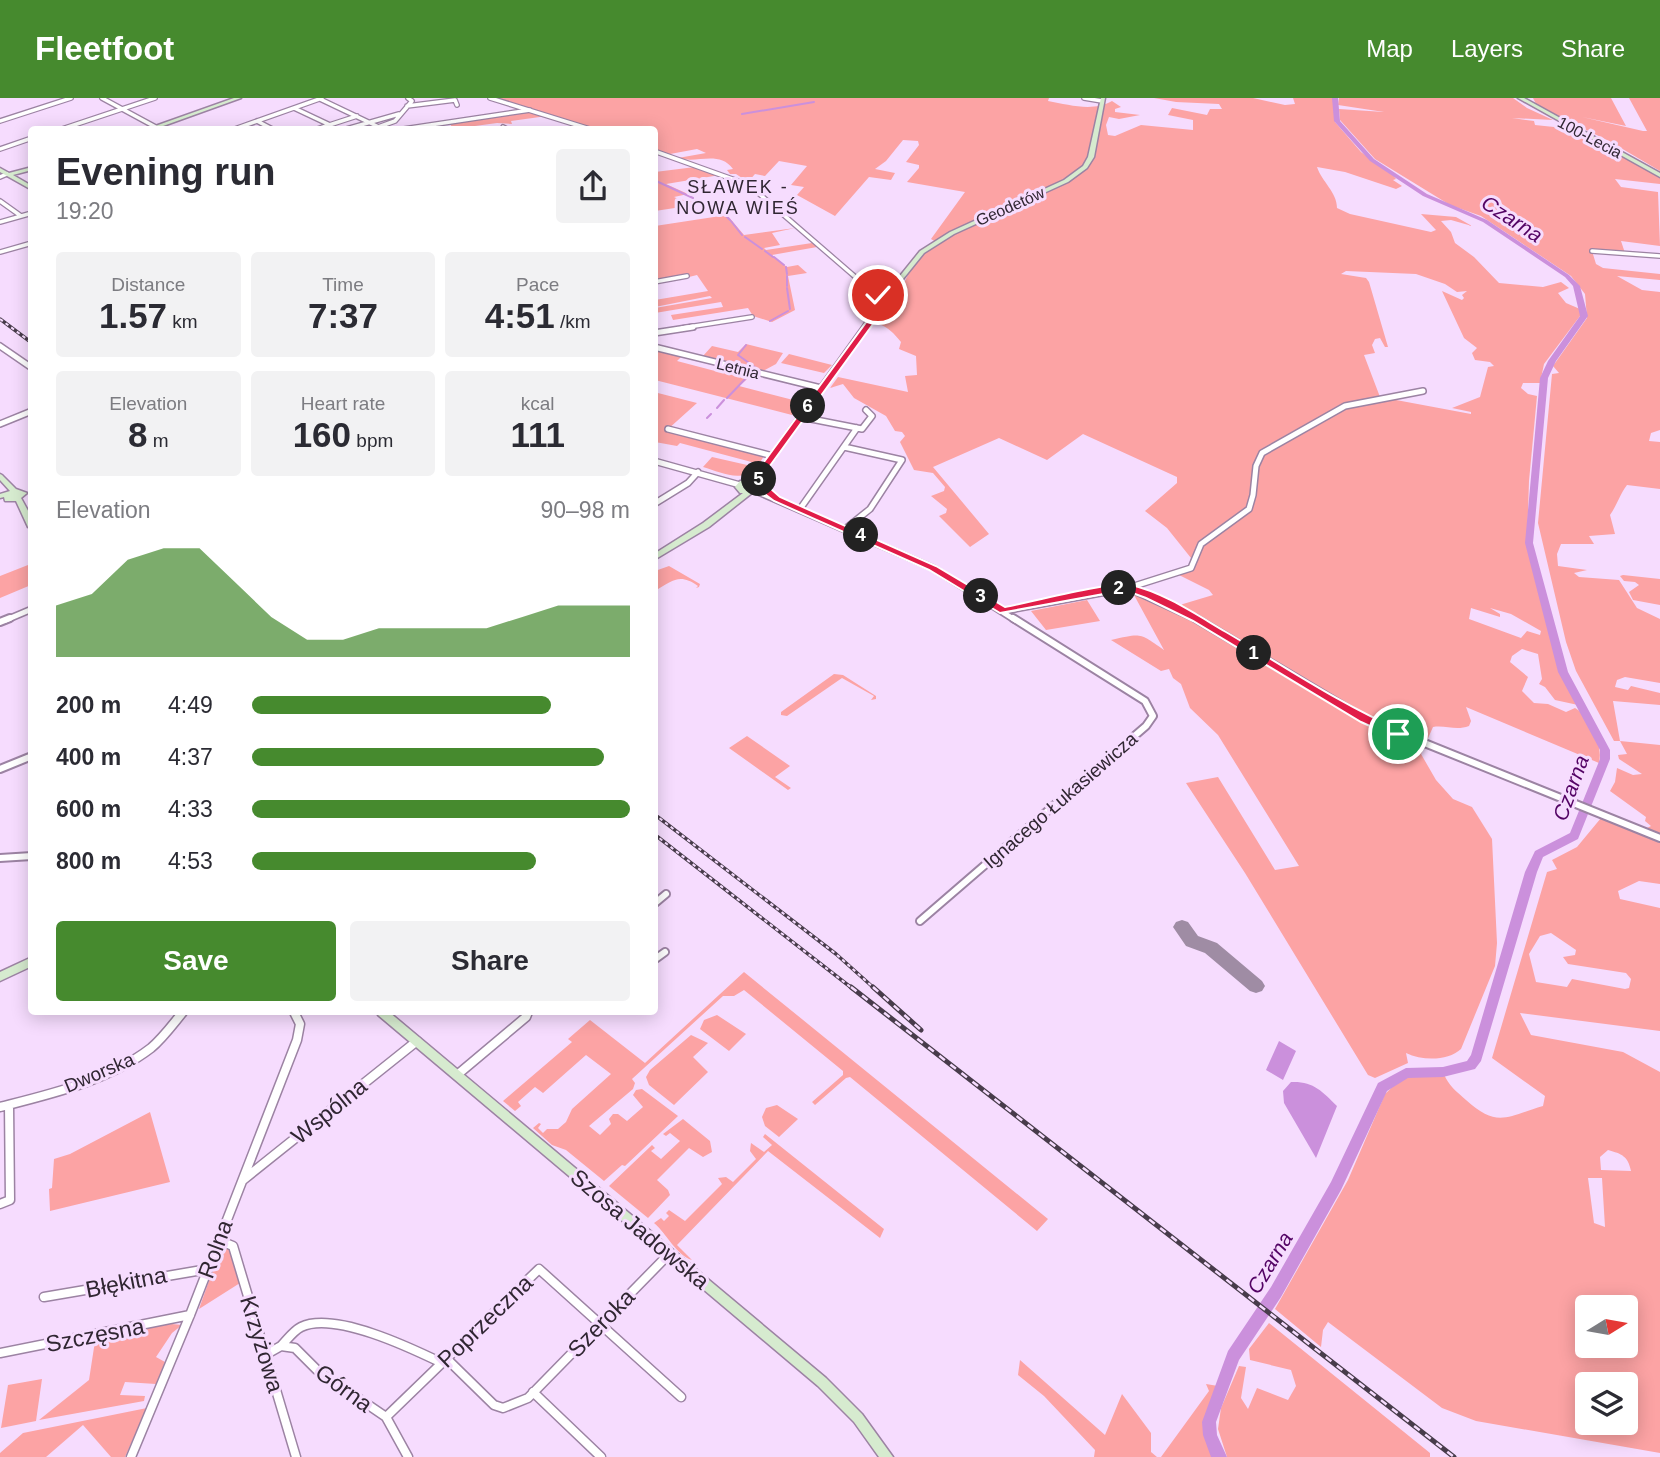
<!DOCTYPE html>
<meta charset="utf-8">
<style>
:root{--surface:#fff;--page:#f2f2f3;--text:#2b2b33;--muted:#7c7c81;--accent:#468a2e}
body{margin:0;font-family:Helvetica,sans-serif;background:var(--page);color:var(--text);height:100vh;display:flex;flex-direction:column;font-size:26px;white-space:nowrap}
*{box-sizing:border-box;margin:0}
p{font-size:23px;color:var(--muted)}
.icon{flex:none;width:38px;height:38px;fill:none;stroke:currentColor;stroke-width:2;stroke-linecap:round;stroke-linejoin:round}
.map{position:relative;flex:1;overflow:hidden}
.side{position:absolute;left:28px;top:28px;width:630px;height:889px;display:flex;flex-direction:column;background:var(--surface);border-radius:7px;box-shadow:0 4px 18px #0003}
.side>*{flex:none}
.needle{width:46px;rotate:79deg}
.controls{position:absolute;left:1575px;top:1197px;display:grid;gap:14px}
.controls a{display:grid;place-items:center;width:63px;height:63px;border-radius:7px;background:var(--surface);box-shadow:0 4px 18px #0003;font-size:35px}
.pin{position:absolute;display:grid;place-items:center;width:60px;height:60px;color:#fff;margin:-30px;border:4px solid #fff;border-radius:50%;box-shadow:0 2px 7px #0007}
.km{position:absolute;width:35px;height:35px;margin:-18px;border-radius:50%;background:#222;color:#fff;font-size:19px;line-height:35px;text-align:center}
.round{display:grid;place-items:center;flex:none;width:74px;height:74px;border-radius:7px;background:var(--page)}
.headline{display:flex;align-items:center;justify-content:space-between;height:119px;padding:0 28px}
h1{font-size:38px;font-weight:600;line-height:52px}
.figures{display:grid;grid-template-columns:repeat(3,1fr);gap:10px;height:119px;padding:7px 28px}
.figures div{display:grid;align-content:center;border-radius:7px;background:var(--page);text-align:center}
.figures b{font-size:35px;font-weight:600}
.figures small{font-size:19px;font-weight:400}
.figures p{font-size:19px}
.chart{height:196px;padding:14px 28px}
.chart p{display:flex;justify-content:space-between}
.chart svg{width:100%;height:126px;margin-top:7px;fill:var(--accent);opacity:.7}
.button{display:flex;gap:14px;margin-top:auto;padding:14px 28px}
.button a{flex:1;height:80px;border-radius:7px;background:var(--accent);color:#fff;font-size:28px;font-weight:600;line-height:80px;text-align:center}
.button a+a{background:var(--page);color:var(--text)}
ul{padding:0 28px;list-style:none;font-size:23px}
li{display:grid;grid-template-columns:112px 84px 1fr;align-items:center;height:52px}
li i{height:18px;border-radius:9px;background:var(--accent)}
header{display:flex;align-items:center;gap:42px;box-sizing:border-box;height:98px;padding:0 35px;background:var(--accent);color:#fff}
header strong{font-size:33px}
nav{display:flex;gap:38px;margin-inline-start:auto;font-size:24px}
.map>svg:first-child{display:block}
.green{fill:#fca3a4;fill-rule:evenodd}
.water{fill:#cb90dc}
.lines{fill:none;stroke-linecap:round;stroke-linejoin:round}
.stream{stroke:#cb90dc;stroke-width:2}
.river{fill:#cb90dc;fill-rule:evenodd}
.taxiway{fill:#9f8ca4;fill-rule:evenodd}
.street-far3-casing{stroke:#9c83a3;stroke-width:6}
.street-far2-casing{stroke:#9c83a3;stroke-width:8}
.street-far1-casing{stroke:#9c83a3;stroke-width:10}
.street-casing{stroke:#9c83a3;stroke-width:11}
.secondary-casing{stroke:#9c83a3;stroke-width:3}
.street-far3{stroke:#fff;stroke-width:3.5}
.street-far2{stroke:#fff;stroke-width:5}
.street-far1{stroke:#fff;stroke-width:6}
.street{stroke:#fff;stroke-width:8}
.secondary{fill:#d6ebcf;fill-rule:evenodd}
.rail-far1-casing{stroke:#483c4b;stroke-width:3.5}
.rail-casing{stroke:#483c4b;stroke-width:5}
.rail-far1{stroke:#f6dcfe;stroke-width:2;stroke-dasharray:3.5;stroke-linecap:butt}
.rail{stroke:#f6dcfe;stroke-width:2.5;stroke-dasharray:7;stroke-linecap:butt}
.route{fill:#e11d48;stroke:#fff;stroke-width:2}
.labels{text-anchor:middle;stroke-width:6;stroke-linejoin:round;paint-order:stroke}
.far-street-label{font-size:16px;fill:#302632;stroke:#f6dcfe}
.far-neighbourhood-label{font-size:18px;letter-spacing:2px;fill:#302632;stroke:#f6dcfe}
.street-label{font-size:19px;fill:#302632;stroke:#f6dcfe}
.water-label{font-size:21px;font-style:italic;fill:#530364;stroke:#f6dcfe}
.near-street-label{font-size:23px;fill:#302632;stroke:#f6dcfe}
</style>
<header>
<strong>Fleetfoot</strong>
<nav><a>Map</a><a>Layers</a><a>Share</a></nav>
</header>
<div class="map">
<svg width="1660" height="1359" viewBox="0 0 1660 1359">
<rect width="100%" height="100%" fill="#f6dcfe"/>
<!-- green -->
<path class="green" d="M492,0h557l-1,3c22,4 45,11 64,0l9,6 -6,2v3l25,3 -21,4 -10,-2 -3,8 2,10 7,1 26,-11 52,5v-10l-25,-5 4,-7 35,7 3,-6h12l-3,-5 -43,-2 -22,-4h99l32,7 10,-1 -2,-6h41l1,24 26,30 32,23 3,4 -3,1 9,6 -6,3 -51,-17 -28,-5c5,15 20,25 20,41l13,6 81,18 5,-2 -15,-16 35,3 16,9 -21,-6 -10,1 10,11 4,11 19,14 25,26 44,4 18,-5 8,6 -11,5 8,10 14,6v7l-36,48 -4,19h-17l-2,5 7,6 9,2 -8,85 -2,62 33,126 18,36 -23,-5 -10,-13 -6,-3 3,-5 -4,-25 -16,-5 -10,7 -2,6 18,15 -6,14 12,12 14,1 18,8 9,-4c17,10 28,37 24,55l-133,-56 5,14 -2,5c-13,5 -23,-1 -36,1l-12,27 15,26 17,19 19,8 20,32 5,104 -2,23 -34,83c-13,12 -38,12 -55,4l2,10 -33,15 -7,-3 -123,-202 -59,-90 32,-6 57,93 24,-4 -81,-131 -28,-27 -9,-24 -8,-6 -4,-9 -8,2 -50,-31c32,-7 28,-7 53,10l-30,-55h4l35,15 10,-6 30,-9 -4,-5 -34,-17 15,-7 1,-8 -24,-30 -22,-17 32,-28v-6l-94,-43 -36,26 -48,-22 -66,29 56,67 -19,13 -31,-31 7,-3 1,-4 -16,-13 13,-5 1,-4 -12,-14 -19,-3 -14,-28 5,-6 -3,-4 -7,-1 -9,-15 -32,-18 -11,-14 -13,4 8,-11 70,15 -3,-16 12,-1 -1,-19 -17,-7 2,-7c-7,-8 -12,-15 -23,-18l26,-41 11,-23 21,-18 -5,-3 34,-47 -58,-10 12,-14v-3l-13,-3 13,-17 -1,-4 -15,-1 -17,21 -11,8 20,4 -4,7 -22,-3 -34,39 -38,-21 7,-8 -13,-2 16,-19 -28,-5 -14,15 -10,-2 -7,8 -12,-8h-6l-3,-4 6,-1c-14,-19 -36,-5 -55,-11l28,-5 -9,-4 -27,5 -15,-4 -1,-20 -59,-1zM1346,173l70,3 29,10 12,8 10,-1 -5,4 2,3 -2,2 -20,-9 22,47 13,10 -5,5 3,7 15,2 4,4 -6,1 -8,30 -28,11 19,4v2l-91,-17 -16,-42 11,-2 -3,-8 3,-6 5,-1 5,9h3l-19,-65 -3,-4 -25,-4zM1471,510l29,9v-3l-10,-6 21,6 30,17 -1,4 -13,-4 -6,7 -52,-19z
M1339,0h174l14,10 26,12 -41,-2 22,3 1,4 38,4 87,49v6l-45,-5 6,8 37,5 2,54 -39,-5 4,12 -33,-2 4,13 7,4 57,6v6l-43,-4 25,14 18,2v138l-9,3 -2,8 11,1v47l-33,-4c-8,11 -10,20 -17,30l5,19 -26,2 5,8h-33l-4,10 1,12 29,4 -13,3 5,4 40,3 18,28 23,11v64l-35,-6 -8,3 -2,7 13,3 3,-4 29,7v12l-47,-4 7,40 40,4v88l-13,-5 4,-2 -6,-5 1,-4 -36,-26 5,-9 2,-14 16,7 9,-1 -23,-15 -1,-4 9,-1 -7,-13h-6l-38,-70 -10,-29 -28,-119 14,-149 7,-1 -6,-7 34,-48 -2,-24 -14,-18 -90,-60 -31,-11 -75,-46 -35,-39 -1,-11 45,3 -46,-7z
M1533,0h78l15,28 -44,-9 61,14h4l-18,-33h31v73l-51,-30 -72,-35z
M531,14l16,4 -36,5 1,3 -15,-1 -44,6 -4,-7z
M695,69l25,8 -54,9 22,10 -14,3c9,5 18,2 27,7l-46,7v-39z
M727,117l17,20 51,-7 -23,5 8,12 -16,3 2,2 46,-7 5,4 -45,8 15,12 11,-2 9,8 -19,3 7,34 -23,12 -19,-6 -5,-8 -75,12 -2,-5 52,-8 -2,-5 -66,11v-5l57,-10 -2,-2 -55,11v-7l53,-9 -11,-16 -8,2 -2,-3 -32,6v-54z
M746,246l37,9 -7,11 -13,7 -60,-15 9,-10 26,6z
M654,251l28,7 -5,5 38,10 3,-6 35,9 -14,12 62,16 -9,13 -137,-35z
M789,256l43,11 -8,8 -43,-10z
M654,294l43,11 -30,27 97,26 -5,8 -79,-21 -3,3 -22,-4z
M712,359l44,10c-14,17 -35,5 -53,0z
M28,467l3,6v14l-31,13v-22z
M669,468l31,18 -1,3 -3,1 2,-2c-18,-13 -25,-6 -43,5v-20z
M1623,477l37,4v26l-27,-5 -4,-8 10,-7 -4,-3 -11,-1 -4,-5z
M1087,502l13,21 -54,9 -15,-19z
M834,576l9,1 33,21v3l-5,1 3,-4 -32,-18 -55,38 -6,-1v-3z
M747,638l43,30 -15,11 16,11 -3,2 -59,-42z
M1601,720l59,25v41l-21,-3 -21,10 2,8 40,9v123l-140,-18 11,22 92,17 37,20v381l-184,-32 -34,-13 -114,-86 -5,8 -2,17 -46,-38 73,-129 37,-86 21,-20h38c4,11 13,18 22,26 31,28 40,17 77,6l2,-10 -53,-38 55,-186 10,-3 -5,-9 25,-13zM1551,835l25,17 -1,5 -12,2 5,7 58,9 5,6 -2,9 -4,1 -53,-10 -5,8 -31,-5 -7,-28 11,-18zM1608,1052c14,4 20,6 23,21l-30,-1 -1,-13zM1588,1080h14l3,49 -11,-4zM1626,1209v39h-39v-39zM1587,1286h39v39h-39z
M744,874l304,247 -11,12 -187,-154 -4,1 -31,27 -3,-3 31,-27v-4l-99,-81 -10,6h-11l-91,83 3,4 -2,6 -44,37 11,9 11,-11 -2,-5 4,-5h5l9,7 16,-14 -10,-12 3,-5 6,-1 36,27 -53,50 -3,-1 -18,16 -38,-31 -14,-5 -19,-17 6,-5 2,1 -3,4 5,5 4,-4h11l8,-7 6,-13 39,-35 -25,-19 -43,38 -8,-6 -17,15 3,4 -6,5 -12,-10 69,-59 -4,-3 22,-19 55,43z
M717,917l29,19 -17,17 -29,-22 4,-9z
M691,937l17,8 -15,14 15,15 -34,33 -25,-20 -3,-8 4,-7z
M777,1007l21,14 -19,18 -14,-11 -3,-9 4,-9z
M150,1014l20,70 -120,29 -1,-22 3,-1 2,-29 16,-5z
M683,1021l27,22 2,11 -9,5 -14,-9 -32,32 11,10 2,5 -22,23 -39,-32 43,-41 3,3 -4,3 10,8 19,-18 -10,-8 -4,3 -3,-2z
M765,1036l119,95 -4,9 -112,-87 -91,94 15,15c-16,-5 -24,-25 -38,-37l7,-5 3,3 5,-5 -3,-3 3,-3 16,11 37,-37 -4,-6 8,-1 7,5 23,-23 -6,-8 1,-8 13,9 8,-7 -9,-8z
M224,1147l6,2 10,36 -41,26 22,-62z
M1269,1225l161,130v4h-203l-9,-28 3,-21 18,-42 7,1 -5,31 7,11 9,-21 31,12 8,-14 -5,-16 -41,-10 -1,-11z
M172,1226l10,1 -10,8 -16,24 9,5 -9,22 -31,-2 -5,13 25,1 -1,5 -105,19 50,-40 6,-39h6l3,-5 8,-2z
M1020,1262l85,75 17,-41 29,39v19l6,5h-63l1,-7 -51,-54 -26,-21z
M42,1281l-6,42 -35,7 7,-43z
M1206,1286l12,2c-12,33 -16,37 -4,71h-53l48,-66z
M147,1310l-22,49h-14l-28,-32 -37,32h-46v-4l23,-20z"/>
<!-- water -->
<path class="water" d="M1279,943l17,10 -13,29 -17,-10z
M1291,984c22,-1 31,9 46,24l-21,52 -32,-55 -1,-12z"/>
<g class="lines">
<!-- stream -->
<path class="stream" d="M742,16l72,-12
M654,82l39,18
M698,103l4,2
M726,118l4,4
M731,123l11,14
M745,139l17,12
M765,153l8,6
M774,159l10,8
M786,169l1,7
M787,178v10
M787,190l3,21
M770,223l18,-10
M746,247l-8,10 18,13
M727,300l23,-24
M717,310l7,-8
M707,320l4,-4"/>
<!-- river -->
<path class="river" d="M1332,0h6l2,23 34,38 53,35 60,26 82,55 11,11 8,30 -32,45 -8,17 -15,165 35,129 42,78v9l-32,80 -35,18 -6,15 -56,189 -6,8 -32,8 -35,1 -21,13 -46,99 -60,107 -42,63 -23,62 1,13 10,22h-16l-8,-22 -1,-13 26,-71 43,-64 60,-105 47,-99 28,-15 37,-1 24,-6 4,-6 54,-183 10,-21 35,-18 30,-74v-9l-42,-78 -33,-129 15,-165 8,-17 32,-45 -7,-30 -8,-9 -82,-55 -60,-26 -53,-35 -36,-40z"/>
<!-- taxiway -->
<path class="taxiway" d="M1182,822l6,2 10,14 19,7 45,38 3,5 -3,5 -6,2 -6,-2 -45,-38 -19,-7 -13,-19 3,-5z"/>
<!-- street-far3 casing -->
<g class="street-far3-casing">
<path id="street-far3" d="M102,0l59,32
M490,0l103,32
M1084,0l18,3
M320,1l65,31
M407,8l48,-6 2,5
M294,10l36,17
M0,23l71,-23
M257,23l17,9
M503,29l6,3
M59,32l96,-32
M232,32l90,-32
M314,32l43,-14
M343,32l56,-16
M370,32l25,-9 17,-20 -4,-3
M397,32l133,-20
M0,51l32,-11
M654,53l95,34 126,109 13,4
M0,79l7,-3
M0,103l21,15
M0,124l32,-9
M1592,153l68,5
M0,154l32,-9
M654,184l33,-6
M682,230l70,-11"/>
</g>
<!-- street-far2 casing -->
<g class="street-far2-casing">
<path id="street-far2" d="M654,235l39,-6
M0,248l32,22
M654,249l167,41
M801,319l56,11
M0,326l32,-13
M857,330l5,1 10,-13 -6,-6
M668,331l105,27
M844,349l58,13 -32,49 -25,20
M654,363l86,24
M756,393l177,77 82,52
M654,406l34,-21 10,-11
M800,411l57,-81
M1128,490l63,-20 10,-24 48,-35 4,-14 3,-29 6,-13 83,-47 78,-15
M1004,513l124,-23 70,32
M6,522l26,-11"/>
</g>
<!-- street-far1 casing -->
<g class="street-far1-casing">
<path id="street-far1" d="M1195,520l170,101 295,119
M0,524l10,-4
M0,671l32,-13
M0,760l32,-2
M654,806l12,-10
M920,823l226,-195 7,-10 -8,-15 -132,-83
M654,862l11,-8"/>
</g>
<!-- street casing -->
<g class="street-casing">
<path id="street" d="M457,977l69,-58 2,-5
M0,1009c51,-13 108,-26 151,-59 12,-10 22,-24 32,-36
M243,1082l174,-139
M0,1106l10,-4 -1,-95
M218,1142l15,6 63,211
M44,1199l164,-28
M281,1248c6,-6 12,-15 20,-19 33,-16 110,21 141,36
M0,1255l190,-38
M265,1257l16,-9 14,2 22,22 69,47 22,40
M446,1260l48,47 9,3 25,-10 141,-144
M533,1294l68,65
M386,1319l153,-148 142,128
M131,1359l59,-142 107,-275 3,-16 -6,-12"/>
</g>
<!-- secondary casing -->
<g class="secondary-casing">
<path id="secondary" d="M234,0h7l-89,32h-8z
M1101,0h4l-11,59 -7,11 -19,14 -114,52 -30,19 -33,41 -126,176 -3,11 3,5 -4,6 -9,1 -43,34 -55,33v-6l49,-31 40,-30h-3l-5,-6 5,-6 15,-2 5,-10 127,-177 33,-41 30,-19 114,-52 19,-14 5,-9zM756,385l1,3 -1,2 -11,1 -2,-2 1,-3z
M1518,0h6l136,75v4z
M32,69v3l-19,5 19,11v4l-32,-18v-4l9,5z
M0,376l2,1 14,14 11,4 -6,5 11,20v11l-4,-2 -12,-26h-11l-1,-4 -4,1v-4l10,-3 -10,-11z
M32,859v9l-32,15v-9z
M377,914h12l437,366 36,36 31,43h-14l-25,-35 -36,-36 -440,-371z"/>
</g>
<!-- street-far3 -->
<use href="#street-far3" class="street-far3"/>
<!-- street-far2 -->
<use href="#street-far2" class="street-far2"/>
<!-- street-far1 -->
<use href="#street-far1" class="street-far1"/>
<!-- street -->
<use href="#street" class="street"/>
<!-- secondary -->
<use href="#secondary" class="secondary"/>
<!-- rail-far1 casing -->
<g class="rail-far1-casing">
<path id="rail-far1" d="M0,221l32,24
M654,716l182,140 39,35
M654,736l199,155"/>
</g>
<!-- rail casing -->
<g class="rail-casing">
<path id="rail" d="M851,889l603,470
M873,889l48,43"/>
</g>
<!-- rail-far1 -->
<use href="#rail-far1" class="rail-far1"/>
<!-- rail -->
<use href="#rail" class="rail"/>
</g>
<!-- route -->
<path class="route" d="M878,195l14,5 -125,172 -5,11 18,16 156,69 69,41c26,-5 104,-26 126,-22 32,7 66,30 95,47 58,34 114,72 176,99v6h-8l-33,-15 -168,-101 -47,-23 -19,-7 -18,2 -109,20 -71,-43 -155,-69 -16,-12 -5,-8 5,-11 125,-171 -7,-2z"/>
<g class="labels">
<!-- far-street labels -->
<g class="far-street-label">
<text transform="translate(1590 39) rotate(28)" y="6">100-Lecia</text>
<text transform="translate(1010 108) rotate(-24)" y="6">Geodetów</text>
<text transform="translate(738 270) rotate(14)" y="6">Letnia</text>
</g>
<!-- far-neighbourhood labels -->
<g class="far-neighbourhood-label">
<text x="738" y="95">SŁAWEK -<tspan x="738" dy="21">NOWA WIEŚ</tspan></text>
</g>
<!-- street labels -->
<g class="street-label">
<text transform="translate(1060 702) rotate(-41)" y="7">Ignacego Łukasiewicza</text>
<text transform="translate(99 974) rotate(-23)" y="7">Dworska</text>
</g>
<!-- water labels -->
<g class="water-label">
<text transform="translate(1512 121) rotate(33)" y="7">Czarna</text>
<text transform="translate(1571 690) rotate(-70)" y="7">Czarna</text>
<text transform="translate(1270 1165) rotate(-59)" y="7">Czarna</text>
</g>
<!-- near-street labels -->
<g class="near-street-label">
<text transform="translate(329 1013) rotate(-39)" y="8">Wspólna</text>
<text transform="translate(640 1131) rotate(40)" y="8">Szosa Jadowska</text>
<text transform="translate(215 1151) rotate(-70)" y="8">Rolna</text>
<text transform="translate(126 1184) rotate(-11)" y="8">Błękitna</text>
<text transform="translate(485 1223) rotate(-44)" y="8">Poprzeczna</text>
<text transform="translate(601 1225) rotate(-46)" y="8">Szeroka</text>
<text transform="translate(95 1237) rotate(-11)" y="8">Szczęsna</text>
<text transform="translate(262 1246) rotate(73)" y="8">Krzyżowa</text>
<text transform="translate(344 1290) rotate(36)" y="8">Górna</text>
</g>
</g>
</svg>
<div class="controls">
<a><svg class="needle" viewBox="-14 -14 28 28"><path d="M0-13l5 13h-10z" fill="#e53935"/><path d="M0 13l5-13h-10z" fill="#7c7c81"/></svg></a>
<a><svg class="icon" aria-label="layers" viewBox="0 0 24 24"><path d="M12 4l9 5-9 5-9-5zM3 14l9 5 9-5"/></svg></a>
</div>
<div class="pin" style="left:1398px;top:636px;background:#1e9e55"><svg class="icon" aria-label="arrive" viewBox="0 0 24 24"><path d="M6 21V4h12l-3 4 3 4H6"/></svg></div>
<div class="pin" style="left:878px;top:197px;background:#d93025"><svg class="icon" aria-label="check" viewBox="0 0 24 24"><path d="M5 12l5 5 9-10"/></svg></div>
<b class="km" style="left:1254px;top:555px">1</b>
<b class="km" style="left:1119px;top:490px">2</b>
<b class="km" style="left:981px;top:498px">3</b>
<b class="km" style="left:861px;top:437px">4</b>
<b class="km" style="left:759px;top:381px">5</b>
<b class="km" style="left:808px;top:308px">6</b>
<section class="side">
<div class="headline"><div><h1>Evening run</h1><p>19:20</p></div><a class="round"><svg class="icon" aria-label="share" viewBox="0 0 24 24"><path d="M12 15V3M7 8l5-5 5 5M5 13v7h14v-7"/></svg></a></div>
<div class="figures">
<div><p>Distance</p><b>1.57<small> km</small></b></div>
<div><p>Time</p><b>7:37</b></div>
<div><p>Pace</p><b>4:51<small> /km</small></b></div>
</div>
<div class="figures">
<div><p>Elevation</p><b>8<small> m</small></b></div>
<div><p>Heart rate</p><b>160<small> bpm</small></b></div>
<div><p>kcal</p><b>111</b></div>
</div>
<div class="chart"><p><span>Elevation</span>90–98 m</p>
<svg viewBox="0 0 160 44" preserveAspectRatio="none"><path d="M0 44V26L10 22L20 10L30 6L40 6L50 18L60 30L70 38L80 38L90 34L100 34L110 34L120 34L130 30L140 26L150 26L160 26V44z"/></svg>
</div>
<ul>
<li><b>200 m</b>4:49<i style="width:79%"></i></li>
<li><b>400 m</b>4:37<i style="width:93%"></i></li>
<li><b>600 m</b>4:33<i style="width:100%"></i></li>
<li><b>800 m</b>4:53<i style="width:75%"></i></li>
</ul>
<div class="button"><a>Save</a><a>Share</a></div>
</section>
</div>
